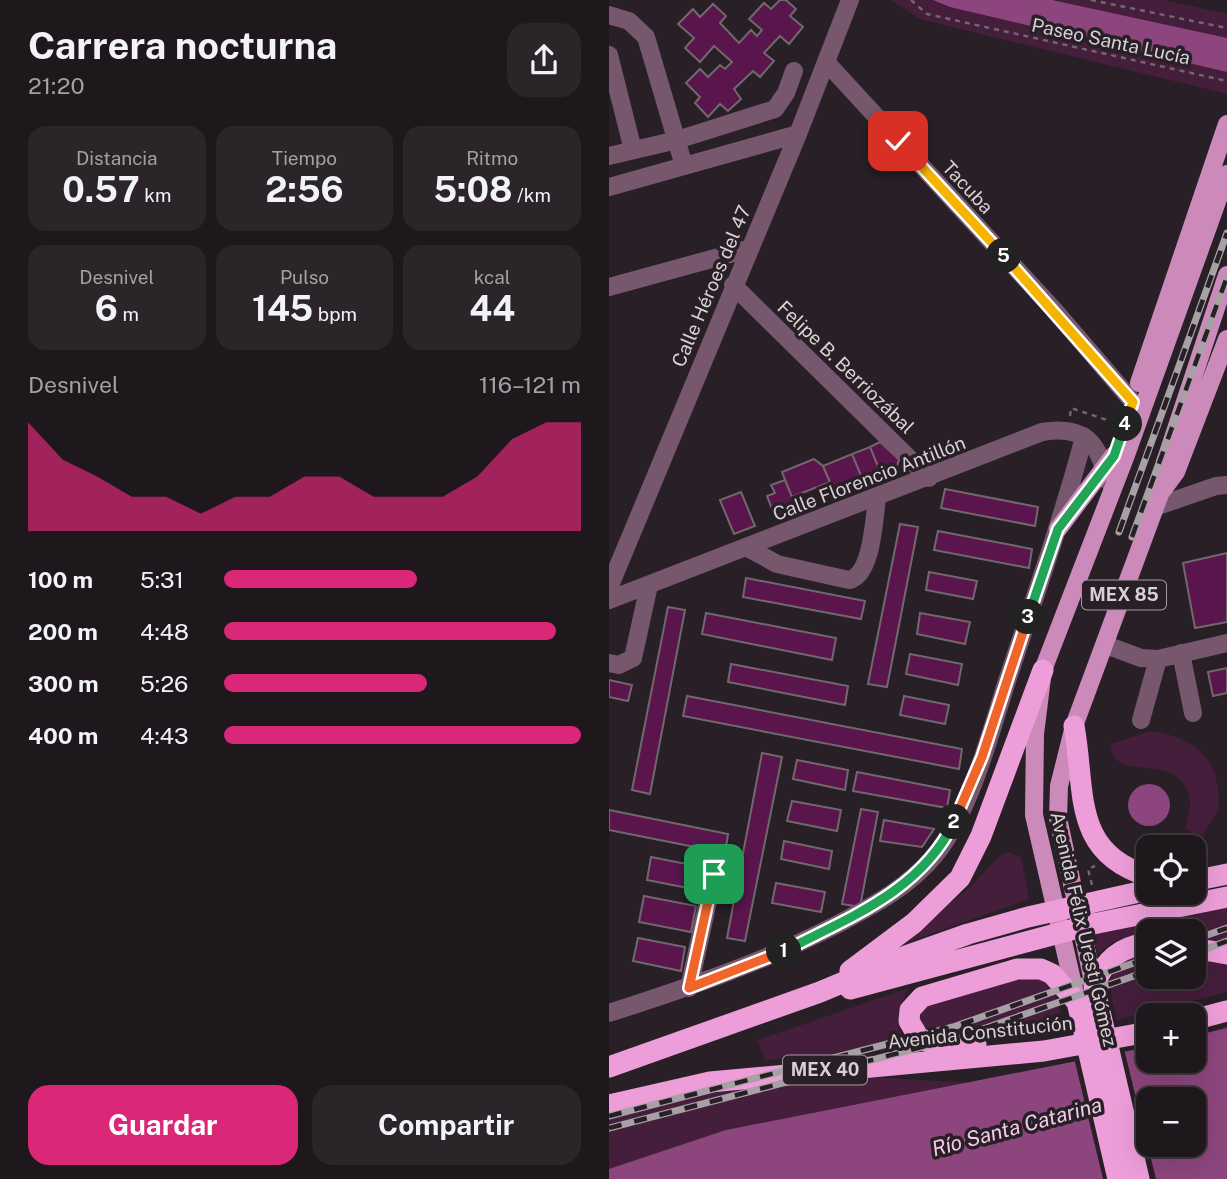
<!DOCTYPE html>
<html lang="es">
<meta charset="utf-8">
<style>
:root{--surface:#1e181c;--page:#2b2529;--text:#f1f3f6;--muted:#a1a0a3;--line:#3c373b;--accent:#db2777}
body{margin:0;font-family:"Public Sans",sans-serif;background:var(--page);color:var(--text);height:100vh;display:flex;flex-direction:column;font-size:26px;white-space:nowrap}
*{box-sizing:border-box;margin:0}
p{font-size:23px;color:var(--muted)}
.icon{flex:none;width:38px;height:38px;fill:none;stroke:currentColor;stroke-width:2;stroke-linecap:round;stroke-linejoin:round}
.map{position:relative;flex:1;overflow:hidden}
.drawer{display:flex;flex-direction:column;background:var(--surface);width:609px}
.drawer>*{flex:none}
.fabs{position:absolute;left:527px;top:835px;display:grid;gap:14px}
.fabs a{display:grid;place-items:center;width:70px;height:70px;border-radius:14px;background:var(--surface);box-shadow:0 7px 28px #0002,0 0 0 2px var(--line);font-size:35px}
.pin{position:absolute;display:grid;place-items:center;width:60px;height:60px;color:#fff;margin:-30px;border-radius:14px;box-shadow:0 4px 10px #0006}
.km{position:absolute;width:35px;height:35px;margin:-18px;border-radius:50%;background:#222;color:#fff;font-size:19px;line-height:35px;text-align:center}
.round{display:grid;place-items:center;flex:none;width:74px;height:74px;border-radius:21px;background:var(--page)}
.overview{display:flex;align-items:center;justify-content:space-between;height:119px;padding:0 28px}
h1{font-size:38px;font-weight:700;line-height:52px}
.stats{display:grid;grid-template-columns:repeat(3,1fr);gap:10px;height:119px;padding:7px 28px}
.stats div{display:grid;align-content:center;border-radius:18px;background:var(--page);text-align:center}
.stats b{font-size:35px;font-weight:700}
.stats small{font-size:19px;font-weight:400}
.stats p{font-size:19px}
.chart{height:196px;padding:14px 28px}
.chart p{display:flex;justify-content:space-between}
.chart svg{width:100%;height:126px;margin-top:7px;fill:var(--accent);opacity:.7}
.button{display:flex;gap:14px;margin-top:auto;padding:14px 28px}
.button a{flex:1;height:80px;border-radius:21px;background:var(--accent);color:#fff;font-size:28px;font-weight:700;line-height:80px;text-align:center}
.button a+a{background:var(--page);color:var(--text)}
ul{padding:0 28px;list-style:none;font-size:23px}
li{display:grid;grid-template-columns:112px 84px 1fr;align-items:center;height:52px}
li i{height:18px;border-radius:9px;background:var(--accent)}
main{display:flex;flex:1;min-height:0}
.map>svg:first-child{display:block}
.green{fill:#451e3c;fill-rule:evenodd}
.water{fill:#8d467d;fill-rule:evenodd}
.pier{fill:#282026}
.building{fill:#5a154d;stroke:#71686e;stroke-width:2}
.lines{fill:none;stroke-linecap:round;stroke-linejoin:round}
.path{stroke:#70686e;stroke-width:2.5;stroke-dasharray:5 5;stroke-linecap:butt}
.minor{stroke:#77576e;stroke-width:18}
.major{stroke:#cc8abb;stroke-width:18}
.highway{stroke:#ed9ed9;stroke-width:21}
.rail-casing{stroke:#a7a1a5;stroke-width:7}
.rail{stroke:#282026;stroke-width:4.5;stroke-dasharray:13;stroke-linecap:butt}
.split-1-casing{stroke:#fff;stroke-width:14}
.split-2-casing{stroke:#fff;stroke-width:14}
.split-3-casing{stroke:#fff;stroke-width:14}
.split-4-casing{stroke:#fff;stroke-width:14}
.split-5-casing{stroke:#fff;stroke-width:14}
.split-6-casing{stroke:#fff;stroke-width:14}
.split-1{stroke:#f0652b;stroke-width:9}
.split-2{stroke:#22a559;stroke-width:9}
.split-3{stroke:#f0652b;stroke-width:9}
.split-4{stroke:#22a559;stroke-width:9}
.split-5{stroke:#f5b400;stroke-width:9}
.split-6{stroke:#f5b400;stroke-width:9}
.labels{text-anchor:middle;stroke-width:7;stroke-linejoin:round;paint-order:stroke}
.shield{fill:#282026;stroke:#a29ca0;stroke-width:2}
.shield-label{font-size:18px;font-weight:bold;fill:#d7d1d5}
.street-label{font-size:19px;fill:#d7d1d5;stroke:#282026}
.water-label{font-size:21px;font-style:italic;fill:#f3cae7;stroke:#282026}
</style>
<main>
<section class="drawer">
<div class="overview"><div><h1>Carrera nocturna</h1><p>21:20</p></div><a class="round"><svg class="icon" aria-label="share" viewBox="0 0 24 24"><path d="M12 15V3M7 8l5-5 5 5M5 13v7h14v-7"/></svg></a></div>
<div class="stats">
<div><p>Distancia</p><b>0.57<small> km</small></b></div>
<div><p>Tiempo</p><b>2:56</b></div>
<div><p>Ritmo</p><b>5:08<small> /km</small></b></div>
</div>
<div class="stats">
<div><p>Desnivel</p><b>6<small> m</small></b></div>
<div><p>Pulso</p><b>145<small> bpm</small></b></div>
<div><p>kcal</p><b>44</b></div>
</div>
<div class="chart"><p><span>Desnivel</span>116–121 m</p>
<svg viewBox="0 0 160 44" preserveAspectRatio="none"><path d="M0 44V6L10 19L20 25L30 32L40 32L50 38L60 32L70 32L80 25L90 25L100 32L110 32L120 32L130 25L140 12L150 6L160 6V44z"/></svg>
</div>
<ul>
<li><b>100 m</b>5:31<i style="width:54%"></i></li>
<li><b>200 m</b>4:48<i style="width:93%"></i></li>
<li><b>300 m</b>5:26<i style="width:57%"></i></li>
<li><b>400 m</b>4:43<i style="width:100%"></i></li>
</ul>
<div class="button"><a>Guardar</a><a>Compartir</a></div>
</section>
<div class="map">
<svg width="618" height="1179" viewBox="0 0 618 1179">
<rect width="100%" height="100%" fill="#282026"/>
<!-- green -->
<path class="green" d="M282,0h274l62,14v80l-307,-75z
M542,731c31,4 61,19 66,53 2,9 3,18 0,27 -3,8 -10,16 -14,24l-11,-1 -7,-6c2,-10 6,-18 5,-27 -7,-55 -80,-14 -79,-57z
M400,852l12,5 8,42 -135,48 74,-58 34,-35z
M618,905v41l-33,-8 -1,-7h-45v3l-35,8 -15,12 -7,-24z
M539,952v24h45l1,-19 33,6v29l-110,28c-10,-39 -15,-57 31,-68z
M418,974l24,8 15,49 -123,8 -13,-3 -11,-15 2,-9 7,-9z
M300,988c-13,23 -17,41 4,60l-148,12 -7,-20z
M618,1026v153h-618v-65l107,-26 107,-14 178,11 147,-25h45l1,-23zM539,1099h45v45h-45z"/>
<!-- water -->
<path class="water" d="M324,0h119l175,38v34l-277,-65z
M519 805a21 21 0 1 1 42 0a21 21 0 1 1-42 0Z
M618,1028v151h-618v-10l117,-39 422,-83v13h45l1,-24zM539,1099h45v45h-45z"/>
<!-- pier -->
<path class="pier" d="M515,1049l32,130h-53l-29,-121z"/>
<!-- building -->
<path class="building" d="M171,0h6l10,9 -6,7 13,11 -14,17 -9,-8 -16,17 10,8 -14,16 -7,-6 -19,18 7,10 -13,12 -8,-7 -12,13 -13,-14 5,-6 -14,-14 14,-14 8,8 12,-12 5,4 7,-7 -18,-16 -14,16 -15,-14 9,-10 -16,-14 15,-15 7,8 13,-13 13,12 -6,7 19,20 12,-13 6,6 5,-6 -13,-11 15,-16 7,6z
M271,442l19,17 -3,11 -14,6 -12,-29z
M261,447l12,29 -18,7 -12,-29z
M243,454l12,29 -29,12 -12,-29z
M205,459l9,7 7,16 -38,15 -10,-25z
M176,480l12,29 -22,8 -8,-21 8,-3 -4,-8z
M336,489l93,18 -3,19 -94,-18z
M132,492l14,34 -21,8 -14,-34z
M291,524l18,3 -31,160 -19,-3z
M329,531l94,18 -3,19 -95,-18z
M618,553v69l-32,6 -12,-65z
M320,572l48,9 -4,18 -47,-9z
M137,578l119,23 -4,18 -118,-22z
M59,607l17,3 -35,184 -18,-4z
M97,613l130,25 -4,22 -130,-26z
M311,613l50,9 -5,22 -48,-10z
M301,654l52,10 -4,21 -52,-11z
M122,664l117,22 -3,19 -117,-23z
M618,668v25l-14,3 -5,-24z
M0,680l23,5 -4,16 -19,-4z
M78,696l275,53 -3,20 -276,-53z
M295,696l45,9 -4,19 -45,-9z
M153,753l20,4 -37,184 -18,-3z
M188,760l51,10 -3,20 -52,-11z
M248,772l93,18 -3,18 -94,-17z
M183,801l49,9 -4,21 -50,-10z
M252,809l17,3 -18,95 -18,-3z
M0,810l119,24 -3,19 -116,-23z
M275,820l50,9 -12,18 -42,-6z
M175,841l48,10 -3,18 -48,-10z
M42,857l51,10 -4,23 -51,-10z
M167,883l49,9 -4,20 -49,-9z
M35,896l52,10 -5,26 -52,-10z
M29,938l47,9 -4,24 -48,-10z"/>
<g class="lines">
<!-- path -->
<path class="path" d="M302,0l16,14 300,67
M482,0l136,28
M461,416l1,-8 51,17
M483,885l-4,-16 7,-3"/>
<!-- minor -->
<path class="minor" d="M0,15l20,6 17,16 38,129
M0,55l24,95
M218,63l229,249 77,90
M0,156l68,-16 98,-31 11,-16 8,-22
M0,187l189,-53
M124,285l196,193
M0,287l139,-38
M546,507l61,-21 11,-1
M139,548l29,16 72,16c23,-5 25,-60 28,-82
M0,588l189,-454 52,-134
M0,600l433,-168c43,-7 56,10 66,49
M497,645l35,13 17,1
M572,653l12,60
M0,663l10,2 14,-7 16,-73
M532,720l17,-61 69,-16
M80,988l25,-114
M0,1013c78,-25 154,-51 227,-88 36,-19 73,-38 99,-70 34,-41 55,-120 71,-171 27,-82 56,-164 78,-247"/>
<!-- major -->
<path class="major" d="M530,383l88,-259
M553,491l14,-19 51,-133
M449,529l56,-74
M485,986l-36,-168 1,-32 15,-60 86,-232 5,-32 62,-187
M468,1002l-43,-187 1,-81 8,-64 83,-215 101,-281"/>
<!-- highway -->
<path class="highway" d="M465,726c12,65 -3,126 74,150
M584,881l34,-7
M584,948l34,6
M241,971l64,-48 46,-45 21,-42 62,-166
M241,989l243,-65 134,-27
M584,1020l34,-9
M367,1044l-30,1 -26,-5 -11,-19 1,-11 12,-13 95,-28h24l11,5 25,28 41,177
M0,1067l211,-75 86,-36 62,-22 60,-17 120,-27
M0,1105l101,-23 334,-31 104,-19
M530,1179l-45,-193c11,-27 26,-39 54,-43"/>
<!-- rail casing -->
<g class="rail-casing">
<path id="rail" d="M510,532l108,-299
M523,537l95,-260
M584,940l34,-12
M584,954l34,-13
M0,1116l344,-89 195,-69
M0,1128l348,-90 191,-67"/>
</g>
<!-- rail -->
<use href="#rail" class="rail"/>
</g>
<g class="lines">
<!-- split-1 casing -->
<g class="split-1-casing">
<path id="split-1" d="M105,874l-25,114 95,-37"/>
</g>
<!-- split-2 casing -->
<g class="split-2-casing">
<path id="split-2" d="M175,951c64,-33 137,-60 170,-129"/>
</g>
<!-- split-3 casing -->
<g class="split-3-casing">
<path id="split-3" d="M345,822l28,-65 46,-140"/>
</g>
<!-- split-4 casing -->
<g class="split-4-casing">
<path id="split-4" d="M419,617l30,-88 56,-73 11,-32"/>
</g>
<!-- split-5 casing -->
<g class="split-5-casing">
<path id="split-5" d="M395,256l129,146 -8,22"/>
</g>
<!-- split-6 casing -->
<g class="split-6-casing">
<path id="split-6" d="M289,141l106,115"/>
</g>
<!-- split-1 -->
<use href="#split-1" class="split-1"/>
<!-- split-2 -->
<use href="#split-2" class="split-2"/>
<!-- split-3 -->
<use href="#split-3" class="split-3"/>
<!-- split-4 -->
<use href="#split-4" class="split-4"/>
<!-- split-5 -->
<use href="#split-5" class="split-5"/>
<!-- split-6 -->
<use href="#split-6" class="split-6"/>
</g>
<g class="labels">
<!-- shield labels -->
<g class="shield">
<rect x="473" y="580.5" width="84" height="29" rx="5"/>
<rect x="174" y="1055.5" width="84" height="29" rx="5"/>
</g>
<g class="shield-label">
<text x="515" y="601">MEX 85</text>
<text x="216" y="1076">MEX 40</text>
</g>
<!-- street labels -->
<g class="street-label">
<text transform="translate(502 41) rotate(12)" y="7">Paseo Santa Lucía</text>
<text transform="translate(359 187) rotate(47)" y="7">Tacuba</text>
<text transform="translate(102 286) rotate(-67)" y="7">Calle Héroes del 47</text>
<text transform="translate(237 367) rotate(44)" y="7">Felipe B. Berriozábal</text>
<text transform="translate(260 478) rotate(-21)" y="7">Calle Florencio Antillón</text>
<text transform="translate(475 929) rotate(77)" y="7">Avenida Félix Uresti Gómez</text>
<text transform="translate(371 1032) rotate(-6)" y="7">Avenida Constitución</text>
</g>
<!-- water labels -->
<g class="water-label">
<text transform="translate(408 1127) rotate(-15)" y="7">Río Santa Catarina</text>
</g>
</g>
</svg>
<div class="fabs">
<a><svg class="icon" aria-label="locate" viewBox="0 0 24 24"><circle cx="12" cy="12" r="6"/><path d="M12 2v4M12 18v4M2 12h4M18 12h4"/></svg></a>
<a><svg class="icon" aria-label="layers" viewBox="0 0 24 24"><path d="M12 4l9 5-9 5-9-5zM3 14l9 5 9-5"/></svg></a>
<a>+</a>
<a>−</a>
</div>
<div class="pin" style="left:105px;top:874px;background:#1e9e55"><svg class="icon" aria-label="arrive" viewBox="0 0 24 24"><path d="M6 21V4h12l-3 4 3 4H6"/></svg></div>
<div class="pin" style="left:289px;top:141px;background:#d93025"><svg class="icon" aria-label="check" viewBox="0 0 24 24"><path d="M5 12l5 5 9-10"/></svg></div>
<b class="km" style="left:175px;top:951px">1</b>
<b class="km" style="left:345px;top:822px">2</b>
<b class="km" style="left:419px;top:617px">3</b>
<b class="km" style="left:516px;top:424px">4</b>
<b class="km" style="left:395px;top:256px">5</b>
</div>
</main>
